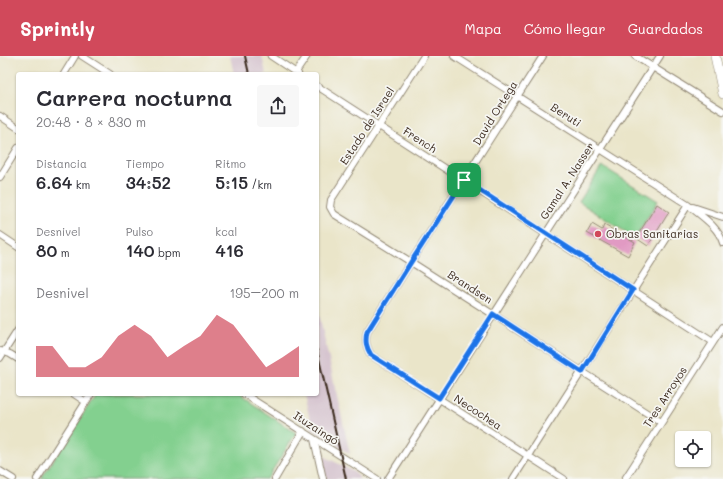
<!DOCTYPE html>
<html lang="es">
<meta charset="utf-8">
<style>
:root{--surface:#fff;--page:#f7f7f7;--text:#2b2b33;--muted:#7c7c81;--accent:#d1495b}
body{margin:0;font-family:Mali,sans-serif;background:var(--page);color:var(--text);height:100vh;display:flex;flex-direction:column;font-size:15px;white-space:nowrap}
*{box-sizing:border-box;margin:0}
p{font-size:13px;color:var(--muted)}
.icon{flex:none;width:22px;height:22px;fill:none;stroke:currentColor;stroke-width:2;stroke-linecap:round;stroke-linejoin:round}
.map{position:relative;flex:1;overflow:hidden}
.drawer{position:absolute;left:16px;top:16px;width:303px;height:324px;display:flex;flex-direction:column;background:var(--surface);border-radius:4px;box-shadow:0 1px 3px #0004}
.drawer>*{flex:none}
.buttons{position:absolute;left:675px;top:375px;display:grid;gap:8px}
.buttons a{display:grid;place-items:center;width:36px;height:36px;border-radius:4px;background:var(--surface);box-shadow:0 1px 3px #0004;font-size:20px}
.pin{position:absolute;display:grid;place-items:center;width:34px;height:34px;color:#fff;margin:-17px;border-radius:8px;box-shadow:0 2px 6px #0006}
.round{display:grid;place-items:center;flex:none;width:42px;height:42px;border-radius:4px;background:var(--page)}
.head{display:flex;align-items:center;justify-content:space-between;height:68px;padding:0 20px}
h1{font-size:22px;font-weight:600;line-height:30px}
.metrics{display:grid;grid-template-columns:repeat(3,1fr);gap:6px;height:68px;padding:4px 20px}
.metrics div{display:grid;align-content:center}
.metrics b{font-size:17px;font-weight:600}
.metrics small{font-size:11px;font-weight:400}
.metrics p{font-size:11px}
.chart{height:112px;padding:8px 20px}
.chart p{display:flex;justify-content:space-between}
.chart svg{width:100%;height:72px;margin-top:4px;fill:var(--accent);opacity:.7}
header{display:flex;align-items:center;gap:24px;box-sizing:border-box;height:56px;padding:0 20px;background:var(--accent);color:#fff}
header strong{font-size:19px}
nav{display:flex;gap:22px;margin-inline-start:auto;font-size:14px}
.map>svg:first-child{display:block}
.industrial{fill:#d1bdca}
.green{fill:#83d08f;stroke:#5f7d56}
.building{fill:#e19ac3}
.lines{fill:none;stroke-linecap:round;stroke-linejoin:round}
.minor-casing{stroke:#928874;stroke-width:8}
.highway-casing{stroke:#928874;stroke-width:10}
.minor{stroke:#fff;stroke-width:6}
.highway{stroke:#fff;stroke-width:9}
.rail{stroke:#3b2a1e;stroke-width:2}
.route-casing{stroke:#fff;stroke-width:8}
.route{stroke:#1a73e8;stroke-width:5}
.poi-dot{fill:#d1495b;stroke:#f6f6f2;stroke-width:1.5}
.labels{text-anchor:middle;stroke-width:3.5;stroke-linejoin:round;paint-order:stroke}
.street-label{font-size:11px;fill:#3b2a1e;stroke:#f6f6f2}
.poi-label{font-size:11px;fill:#3b2a1e;stroke:#f6f6f2;text-anchor:start}
</style>
<header>
<strong>Sprintly</strong>
<nav><a>Mapa</a><a>Cómo llegar</a><a>Guardados</a></nav>
</header>
<div class="map">
<svg width="723" height="423" viewBox="0 0 723 423">
<rect width="100%" height="100%" fill="#f6f6f2"/>
<filter id="ink" filterUnits="userSpaceOnUse"><feTurbulence type="fractalNoise" baseFrequency=".025" numOctaves="2"/><feDisplacementMap in="SourceGraphic" scale="8" xChannelSelector="R" yChannelSelector="G"/><feConvolveMatrix kernelMatrix="1 2 1 2 8 2 1 2 1" color-interpolation-filters="sRGB"/></filter>
<filter id="wash" filterUnits="userSpaceOnUse"><feTurbulence type="fractalNoise" baseFrequency=".012" numOctaves="4" result="noise"/><feDisplacementMap in="SourceGraphic" scale="16" xChannelSelector="R" yChannelSelector="G"/><feGaussianBlur stdDeviation="0.9" result="paint"/><feColorMatrix in="noise" values="0 0 0 0 0 0 0 0 0 0 0 0 0 0 0 0 0 1.4 0 .05"/><feComposite in="paint" operator="in"/></filter>
<g filter="url(#wash)">
<rect width="100%" height="100%" fill="#eae5c9"/>
<!-- industrial -->
<path class="industrial" d="M230,0h32l4,18h-32z
M317,249l33,149 -38,-25 -8,-35h13z
M320,398l36,19 4,6h-34z"/>
<!-- green -->
<path class="green" d="M602,110l56,35 -23,37 -56,-36z
M96,338h141l59,39 -29,46h-226z"/>
<g id="blocks">
<!-- building -->
<path class="building" d="M657,148l12,8 -21,34 -12,-8z
M592,168l10,6 2,-5 31,17 -7,14 -41,-23z"/>
</g>
</g>
<g filter="url(#ink)">
<use href="#blocks" fill-opacity="0" stroke="#928874" stroke-width="1"/>
<g class="lines">
<!-- minor casing -->
<g class="minor-casing">
<path id="minor" d="M82,0l28,18
M271,0l27,18
M424,0l-93,144 -1,7 4,7 77,48 250,160
M454,0l234,149c13,11 30,21 35,38
M543,0l-132,206 -44,70c-2,9 -1,15 4,23l193,124
M635,0l88,55
M296,16l11,-16
M64,18l11,-18
M317,30l396,256
M0,60l18,12
M0,121l18,-29
M693,151l30,10
M0,179l18,12
M1,295l9,3 8,5
M0,302l18,-28
M74,338l12,8
M244,338l133,85
M314,383l9,40
M0,415l13,8
M37,423l54,-85
M275,423l28,-48
M388,423l272,-423
M513,423l175,-274
M625,423l98,-152"/>
</g>
<!-- highway casing -->
<g class="highway-casing">
<path id="highway" d="M715,0l8,38"/>
</g>
<!-- minor -->
<use href="#minor" class="minor"/>
<!-- highway -->
<use href="#highway" class="highway"/>
<!-- rail -->
<path class="rail" d="M245,0l4,18
M317,294l29,129"/>
</g>
</g>
<g class="lines" filter="url(#ink)">
<!-- route casing -->
<g class="route-casing">
<path id="route" d="M464,124l169,110 -51,82 -89,-58 -54,84 -68,-43c-5,-8 -6,-14 -4,-23l44,-70z"/>
</g>
<!-- route -->
<use href="#route" class="route"/>
</g>
<!-- markers -->
<circle class="poi-dot" cx="598" cy="178" r="4"/>
<g class="labels">
<!-- street labels -->
<g class="street-label">
<text transform="translate(495 57) rotate(-58)" y="4">David Ortega</text>
<text transform="translate(566 59) rotate(33)" y="4">Beruti</text>
<text transform="translate(367 70) rotate(-57)" y="4">Estado de Israel</text>
<text transform="translate(420 84) rotate(33)" y="4">French</text>
<text transform="translate(567 125) rotate(-57)" y="4">Gamal A. Nasser</text>
<text transform="translate(470 231) rotate(33)" y="4">Brandsen</text>
<text transform="translate(665 341) rotate(-57)" y="4">Tres Arroyos</text>
<text transform="translate(478 356) rotate(33)" y="4">Necochea</text>
<text transform="translate(316 372) rotate(33)" y="4">Ituzaingó</text>
</g>
<!-- poi labels -->
<g class="poi-label">
<text x="606" y="182">Obras Sanitarias</text>
</g>
</g>
</svg>
<div class="buttons">
<a><svg class="icon" aria-label="locate" viewBox="0 0 24 24"><circle cx="12" cy="12" r="6"/><path d="M12 2v4M12 18v4M2 12h4M18 12h4"/></svg></a>
</div>
<div class="pin" style="left:464px;top:124px;background:#1e9e55"><svg class="icon" aria-label="arrive" viewBox="0 0 24 24"><path d="M6 21V4h12l-3 4 3 4H6"/></svg></div>
<section class="drawer">
<div class="head"><div><h1>Carrera nocturna</h1><p>20:48 · 8 × 830 m</p></div><a class="round"><svg class="icon" aria-label="share" viewBox="0 0 24 24"><path d="M12 15V3M7 8l5-5 5 5M5 13v7h14v-7"/></svg></a></div>
<div class="metrics">
<div><p>Distancia</p><b>6.64<small> km</small></b></div>
<div><p>Tiempo</p><b>34:52</b></div>
<div><p>Ritmo</p><b>5:15<small> /km</small></b></div>
</div>
<div class="metrics">
<div><p>Desnivel</p><b>80<small> m</small></b></div>
<div><p>Pulso</p><b>140<small> bpm</small></b></div>
<div><p>kcal</p><b>416</b></div>
</div>
<div class="chart"><p><span>Desnivel</span>195–200 m</p>
<svg viewBox="0 0 160 44" preserveAspectRatio="none"><path d="M0 44V25L10 25L20 38L30 38L40 32L50 19L60 12L70 19L80 32L90 25L100 19L110 6L120 12L130 25L140 38L150 32L160 25V44z"/></svg>
</div>
</section>
</div>
